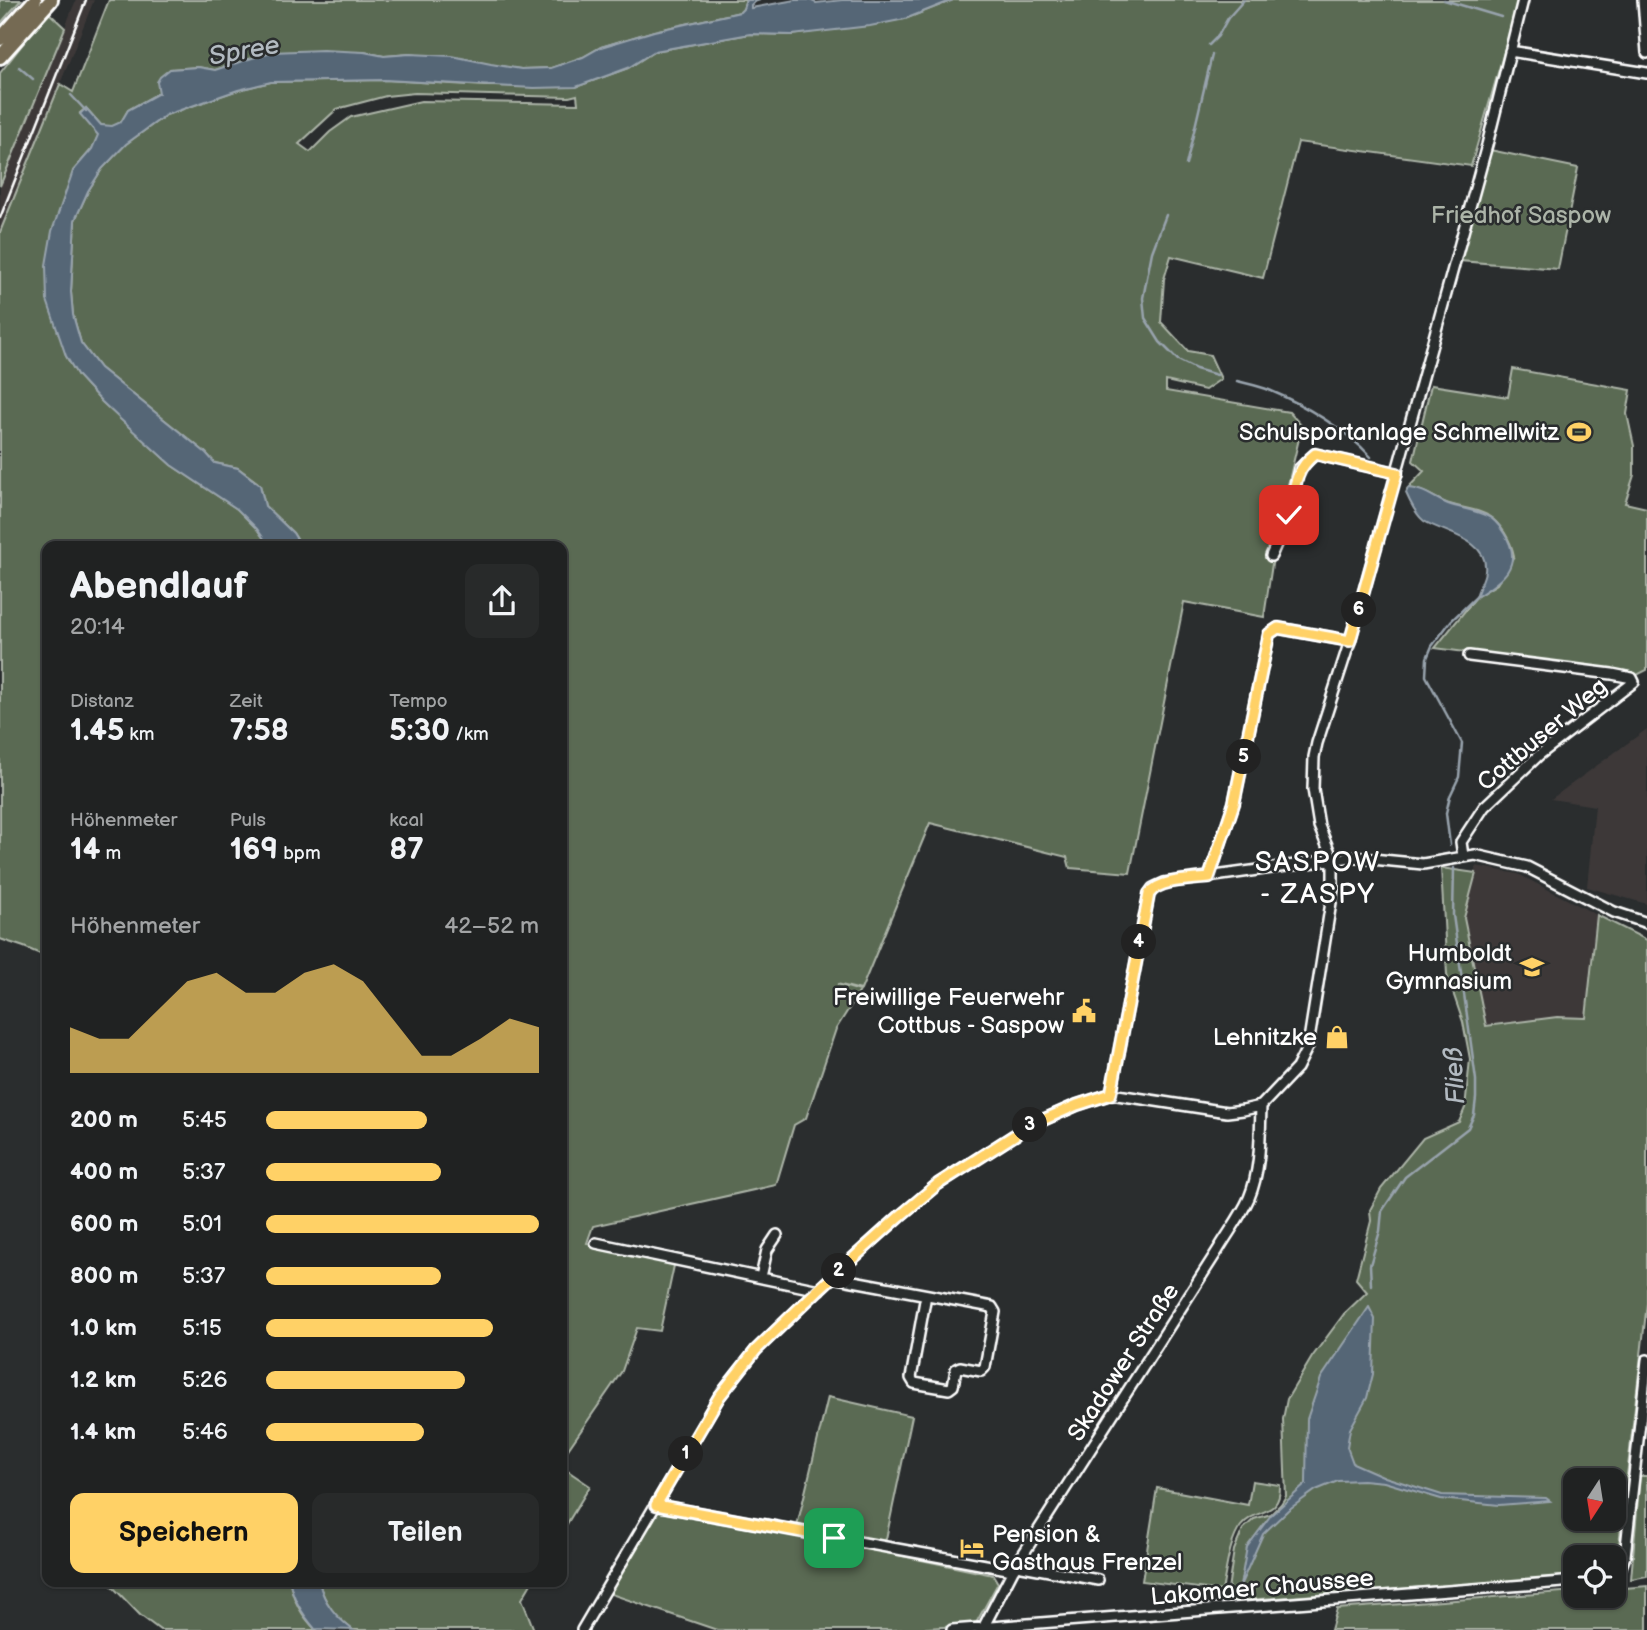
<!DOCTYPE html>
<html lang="de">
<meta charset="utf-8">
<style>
:root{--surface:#202222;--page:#282a2a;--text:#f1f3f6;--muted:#a2a4a5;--line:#3d3f40;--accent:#ffd166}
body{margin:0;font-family:"Balsamiq Sans",sans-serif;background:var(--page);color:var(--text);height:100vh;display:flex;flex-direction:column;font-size:26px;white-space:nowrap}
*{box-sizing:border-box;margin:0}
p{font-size:23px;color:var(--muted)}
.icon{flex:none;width:38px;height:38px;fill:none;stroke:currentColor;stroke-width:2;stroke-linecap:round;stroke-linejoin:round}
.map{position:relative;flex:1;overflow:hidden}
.sheet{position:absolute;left:42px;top:541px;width:525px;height:1046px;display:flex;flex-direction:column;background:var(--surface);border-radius:14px;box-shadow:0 2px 5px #0004,0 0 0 2px var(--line)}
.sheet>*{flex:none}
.needle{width:46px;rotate:192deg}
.buttons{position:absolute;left:1563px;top:1468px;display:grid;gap:14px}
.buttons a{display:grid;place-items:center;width:63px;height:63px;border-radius:14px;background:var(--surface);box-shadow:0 2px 5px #0004,0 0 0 2px var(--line);font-size:35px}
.pin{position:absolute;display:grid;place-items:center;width:60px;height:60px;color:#fff;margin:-30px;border-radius:14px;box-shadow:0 4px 10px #0006}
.km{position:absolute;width:35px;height:35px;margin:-18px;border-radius:50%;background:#222;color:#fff;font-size:19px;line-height:35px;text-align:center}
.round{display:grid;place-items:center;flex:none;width:74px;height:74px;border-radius:14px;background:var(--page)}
.summary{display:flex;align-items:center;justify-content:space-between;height:119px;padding:0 28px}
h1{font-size:38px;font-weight:600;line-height:52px}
.figures{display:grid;grid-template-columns:repeat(3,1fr);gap:10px;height:119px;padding:7px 28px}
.figures div{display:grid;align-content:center}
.figures b{font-size:30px;font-weight:600}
.figures small{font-size:19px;font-weight:400}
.figures p{font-size:19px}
.chart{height:196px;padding:14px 28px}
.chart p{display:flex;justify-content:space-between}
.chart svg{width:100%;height:126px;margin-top:7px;fill:var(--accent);opacity:.7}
.cta{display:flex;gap:14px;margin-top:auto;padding:14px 28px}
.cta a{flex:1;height:80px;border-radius:14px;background:var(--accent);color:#111;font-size:28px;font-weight:600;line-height:80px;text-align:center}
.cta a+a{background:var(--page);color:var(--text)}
ul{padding:0 28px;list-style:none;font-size:23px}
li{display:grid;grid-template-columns:112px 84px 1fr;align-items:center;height:52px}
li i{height:18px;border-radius:9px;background:var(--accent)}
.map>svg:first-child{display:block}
.built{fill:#3d3939}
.green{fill:#5a6a52;stroke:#acb4a8;stroke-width:2;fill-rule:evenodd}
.water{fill:#546676;stroke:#98a3ad;stroke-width:2}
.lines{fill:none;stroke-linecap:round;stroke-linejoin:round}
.stream{stroke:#98a3ad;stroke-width:2.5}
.minor-casing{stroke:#fff;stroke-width:14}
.major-casing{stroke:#fff;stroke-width:18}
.minor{stroke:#2a2d2e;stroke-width:9}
.major{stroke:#746b52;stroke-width:12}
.rail{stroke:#fff;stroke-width:2.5}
.route-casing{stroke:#fff;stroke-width:14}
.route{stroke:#ffd166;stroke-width:9}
.labels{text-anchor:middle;stroke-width:5;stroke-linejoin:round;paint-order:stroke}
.park-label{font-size:24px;fill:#acb4a8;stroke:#2a2d2e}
.poi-label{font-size:24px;fill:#fff;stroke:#2a2d2e;text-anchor:end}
.street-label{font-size:24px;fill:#fff;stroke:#2a2d2e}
.water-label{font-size:26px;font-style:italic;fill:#b2bac1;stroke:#2a2d2e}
.quarter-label{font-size:28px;letter-spacing:2px;fill:#fff;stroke:#2a2d2e}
</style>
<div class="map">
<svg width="1647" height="1630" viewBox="0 0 1647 1630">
<rect width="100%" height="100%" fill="#2a2d2e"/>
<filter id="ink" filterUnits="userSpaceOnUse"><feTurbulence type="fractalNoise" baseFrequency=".0143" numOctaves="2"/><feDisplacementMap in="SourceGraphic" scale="14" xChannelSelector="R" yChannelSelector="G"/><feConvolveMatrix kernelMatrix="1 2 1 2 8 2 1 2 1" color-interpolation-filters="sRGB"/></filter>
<g filter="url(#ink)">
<!-- built -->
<path class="built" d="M76,0h18l-94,232v-45z
M1647,729v175l-60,-17 8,-81 -44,-7z
M1476,866l42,8 79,41 -11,103 -29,-1 -72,10 -21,-109z"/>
<!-- green -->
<path class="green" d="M0,0h21l-21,24z
M109,0h637l-3,9 -3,3 -86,19 -53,16 -18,10 -32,11 -30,1 -111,-15 -26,2 -20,-4h-93l-56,18 -17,-3 -28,2 -11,24 -31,17 -7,12 -9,5 -11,-2 -15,-17 -6,5 19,21 -7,15 -19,22 -7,185 12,20 24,26 69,63 66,44 20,20 12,17h-222v411l-23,-10 -24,-8v-707l60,-148 13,8z
M953,0h566l-48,166 -173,-24 -35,136 -92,-22 -7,23 -3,43 27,29 22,4 11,24 -16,11 -39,-9v10l123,21 13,14 -25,105 -13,86 -80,-15 -54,271 -60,-5 -3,-11 -137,-34 -69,167 -24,-6 23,7 -24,38 -30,89 -12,7 -18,60 -183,41 -6,17 88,18 -15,70 -23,-3 -15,43 -60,87v-912h-261l-8,-13 -28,-27 -5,-21 -3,-3 -19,-14 -23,-5 -9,-10 -106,-85 -19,-25 -8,-28 -2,-23 4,-72 13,-29 14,-22 24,-25 40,-29 72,-25 33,-8 114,-2 100,6 91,1 52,-19 27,-17 95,-17 42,1 113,-16zM415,93l154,4 8,-2 1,9 -157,-3 -70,16 -21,15 -20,20 -11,-8 38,-35 49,-13z
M48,12l17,16 -65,158v-113z
M1490,150l88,18 -20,101 -98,-8z
M1513,369l118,21 -4,24 7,32v29l-9,28 22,5v162l-10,5 -202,-27 41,-51 21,-13 17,-28c-3,-15 -13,-33 -27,-41 -13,-7 -30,-7 -43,-13 -14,-6 -21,-13 -36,-14l16,-17 -11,-10 18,-76 77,12z
M1441,868l35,5 -12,45 22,108 71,-9 29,1 11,-103 50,25v363l-30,259 -3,3v-7h-39v18l-342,25 -5,-12 6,-39 9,-21 11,-10 17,-5 10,-10 5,-8 -3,-77 4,-20 25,-42 32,-43 23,-22 -11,-13 15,-58 -1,-11 11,-21 42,-51 36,-16 6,-14 5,-49 -7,-37 -16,-47zM1575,1480h39v39h-39z
M828,1397l84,19 -26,123 -13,11 120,25 5,8 -23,42 -80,5h-178l-109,-37 53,-92 136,25z
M562,1467l28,19 -28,46z
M1640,1476h7v100l-16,3z
M1252,1481l28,4c1,33 -24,22 -39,41 -12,15 -15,46 -19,65l-80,-10 15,-93 91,17z
M108,1582h182c3,19 13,35 26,48h-156l-20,-15z
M319,1582h213l-10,17 12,31h-181c-17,-13 -29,-27 -34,-48z
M1647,1586v44h-316l6,-21 238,-18v5h39v-7z"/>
<!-- water -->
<path class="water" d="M746,0h14l-6,2 -3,3v3l44,-8h15l6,3 26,-3h111l-48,19 -35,7 -78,9 -42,-1 -95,17 -27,17 -52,19 -42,1 -149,-8 -114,2 -33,8 -72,25 -40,29 -24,25 -14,22 -13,29 -4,72 2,23 8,28 19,25 106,85 9,10 23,5 22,17 5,21 28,27 8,13h-32l-12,-17 -20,-20 -66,-44 -51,-46 -18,-17 -24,-26 -12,-20 -19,-56 -1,-35 6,-34 21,-60 19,-22 6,-14 -18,-21 6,-6 15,17 11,1 9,-4 7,-12 31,-17 -2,-11 3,-5 10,-8 28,-2 17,3 56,-18 52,-2 41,2 20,4 26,-2 42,2 39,8 30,5 30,-1 32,-11 18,-10 53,-16 86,-19 3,-3z
M1408,488c17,1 25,10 40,16 12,4 25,6 37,11 8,3 15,11 19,18 21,32 -2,48 -28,64 2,-9 8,-17 9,-26 4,-32 -42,-38 -61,-50 -8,-6 -14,-19 -18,-28z
M1369,1307l6,12 -2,55 -6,24 -17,31 -3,18 6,16 32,14 57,18 104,3 4,3 -51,4 -58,-6 -57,-17 -21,-2 -25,1 -22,9 -28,20 -25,24 -23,52 7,-39 24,-32 35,-31 1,-65 14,-41z
M290,1582h29c5,21 17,35 34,48l-38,-1c-12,-14 -22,-29 -25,-47z"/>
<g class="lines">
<!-- stream -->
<path class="stream" d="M1444,0l57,17
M1209,45l9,-9 10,-18 16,-18
M19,67l14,12
M71,95l15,16
M1186,165l26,-110
M1166,215l-14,37 -9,46 2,20 15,24 18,18 18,9 21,6
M1237,381c11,3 22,5 32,9 34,14 78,40 102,67
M1450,845l-4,-32 4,-17 9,-19 3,-34 -36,-67 1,-18 5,-12 19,-25 25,-24
M1371,1285l-1,-20 10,-34 2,-20 23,-34 63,-49 6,-13 2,-17v-18l-23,-165 1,-47"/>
<!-- minor casing -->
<g class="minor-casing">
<path id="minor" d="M1643,0l4,53
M1510,51l137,22
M1271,556l18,-41 10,-46 16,-15 82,19
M1463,856l-2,-14 23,-35 55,-52 95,-73 -2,-4 -20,-4 -143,-18
M1209,878l25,-75 35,-169 9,-6 72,13
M1111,1094l38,-200 4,-6 11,-5 188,-26 71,7 52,-9 52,12 87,45 33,11
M1261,1106l36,-38 11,-22 25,-156v-30l-14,-34 -6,-37 1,-32 3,-14 33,-102 104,-376 33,-120 36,-145
M596,1243l223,47
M761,1277l6,-27 10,-15
M832,1277l160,30 3,5 -10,55 -4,4 -21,-4 -4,2 -3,17 -4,3 -35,-6 -3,-5 15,-83
M655,1505l358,65
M1017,1565l81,15
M1614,1578l5,-6 6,-16 22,-196
M582,1630l137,-233 37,-47 76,-73 68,-61 38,-32 91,-58 48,-21 34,-11 116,18 16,-2 18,-4
M952,1630l623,-49
M982,1630l31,-60 205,-320c10,-17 23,-34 31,-52 12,-28 11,-63 12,-92"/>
</g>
<!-- major casing -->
<g class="major-casing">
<path id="major" d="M0,39l35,-39
M0,57l51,-57"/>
</g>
<!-- minor -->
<use href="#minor" class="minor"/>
<!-- major -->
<use href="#major" class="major"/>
<!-- rail -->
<path class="rail" d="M0,218l86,-218"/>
</g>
</g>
<g class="lines" filter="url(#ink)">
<!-- route casing -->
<g class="route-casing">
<path id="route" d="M834,1538l-178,-33 63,-108 37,-47 62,-60 82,-74 38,-32 91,-58 48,-21 34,-11 38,-200c10,-15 43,-14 60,-16l25,-75 35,-169 9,-6 72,13 47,-168 -82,-19c-21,16 -21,37 -26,61"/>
</g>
<!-- route -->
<use href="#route" class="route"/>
</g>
<!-- icons -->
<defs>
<g id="stadium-bare" transform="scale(1.89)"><path d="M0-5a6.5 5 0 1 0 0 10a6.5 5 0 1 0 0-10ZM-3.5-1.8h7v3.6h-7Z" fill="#ffd166" stroke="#2a2d2e" stroke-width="2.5" paint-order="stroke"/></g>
<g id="school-bare" transform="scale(1.89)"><path d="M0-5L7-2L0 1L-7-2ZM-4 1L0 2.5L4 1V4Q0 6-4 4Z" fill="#ffd166" stroke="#2a2d2e" stroke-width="2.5" paint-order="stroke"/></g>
<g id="civic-bare" transform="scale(1.89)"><path d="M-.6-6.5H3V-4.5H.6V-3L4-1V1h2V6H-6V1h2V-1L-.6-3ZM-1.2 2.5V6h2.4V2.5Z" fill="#ffd166" stroke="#2a2d2e" stroke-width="2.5" paint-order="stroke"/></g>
<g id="shop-bare" transform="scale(1.89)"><path d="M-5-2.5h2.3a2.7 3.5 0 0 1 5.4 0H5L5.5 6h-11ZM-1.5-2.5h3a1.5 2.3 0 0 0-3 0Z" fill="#ffd166" stroke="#2a2d2e" stroke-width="2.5" paint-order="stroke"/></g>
<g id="hotel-bare" transform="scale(1.89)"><path d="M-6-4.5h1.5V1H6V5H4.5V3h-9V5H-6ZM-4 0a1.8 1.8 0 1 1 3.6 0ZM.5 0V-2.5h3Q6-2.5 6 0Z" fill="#ffd166" stroke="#2a2d2e" stroke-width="2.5" paint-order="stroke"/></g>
</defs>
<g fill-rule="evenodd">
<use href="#stadium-bare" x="1579" y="432"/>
<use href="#school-bare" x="1532" y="967"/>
<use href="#civic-bare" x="1084" y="1011"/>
<use href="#shop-bare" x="1337" y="1037"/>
<use href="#hotel-bare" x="972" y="1548"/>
</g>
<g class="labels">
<!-- park labels -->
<g class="park-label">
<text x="1521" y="223">Friedhof Saspow</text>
</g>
<!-- poi labels -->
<g class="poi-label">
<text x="1559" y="440">Schulsportanlage Schmellwitz</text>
<text x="1512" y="961">Humboldt<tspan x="1512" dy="28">Gymnasium</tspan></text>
<text x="1064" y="1005">Freiwillige Feuerwehr<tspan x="1064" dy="28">Cottbus - Saspow</tspan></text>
<text x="1317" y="1045">Lehnitzke</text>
<text x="992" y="1542" text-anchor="start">Pension &amp;<tspan x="992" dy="28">Gasthaus Frenzel</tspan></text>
</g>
<!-- street labels -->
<g class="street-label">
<text transform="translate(1542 734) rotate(-40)" y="8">Cottbuser Weg</text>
<text transform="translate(1123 1362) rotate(-57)" y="8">Skadower Straße</text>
<text transform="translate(1262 1587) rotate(-5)" y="8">Lakomaer Chaussee</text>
</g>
<!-- water labels -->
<g class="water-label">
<text transform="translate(244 50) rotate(-10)" y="9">Spree</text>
<text transform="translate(1454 1076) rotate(-93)" y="9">Fließ</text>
</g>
<!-- quarter labels -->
<g class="quarter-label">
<text x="1318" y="871">SASPOW<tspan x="1318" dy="32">- ZASPY</tspan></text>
</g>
</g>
</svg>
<div class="buttons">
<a><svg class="needle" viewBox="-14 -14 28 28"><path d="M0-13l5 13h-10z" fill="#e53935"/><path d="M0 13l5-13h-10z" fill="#a2a4a5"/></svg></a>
<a><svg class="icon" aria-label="locate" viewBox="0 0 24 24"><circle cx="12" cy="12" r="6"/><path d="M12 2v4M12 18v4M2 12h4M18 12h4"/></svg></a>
</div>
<div class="pin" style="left:834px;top:1538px;background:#1e9e55"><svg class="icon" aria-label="arrive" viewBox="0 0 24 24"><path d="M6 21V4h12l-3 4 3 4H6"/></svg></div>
<div class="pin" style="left:1289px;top:515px;background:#d93025"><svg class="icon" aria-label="check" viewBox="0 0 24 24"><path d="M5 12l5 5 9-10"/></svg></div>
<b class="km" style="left:686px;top:1454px">1</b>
<b class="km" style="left:839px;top:1271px">2</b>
<b class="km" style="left:1030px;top:1125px">3</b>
<b class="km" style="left:1139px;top:942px">4</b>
<b class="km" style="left:1244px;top:757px">5</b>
<b class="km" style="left:1359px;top:610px">6</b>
<section class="sheet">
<div class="summary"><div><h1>Abendlauf</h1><p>20:14</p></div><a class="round"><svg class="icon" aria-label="share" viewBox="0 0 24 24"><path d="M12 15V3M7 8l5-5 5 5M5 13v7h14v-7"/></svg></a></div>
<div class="figures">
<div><p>Distanz</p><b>1.45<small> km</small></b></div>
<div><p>Zeit</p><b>7:58</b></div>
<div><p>Tempo</p><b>5:30<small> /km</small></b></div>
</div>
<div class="figures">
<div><p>Höhenmeter</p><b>14<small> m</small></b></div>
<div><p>Puls</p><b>169<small> bpm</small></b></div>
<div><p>kcal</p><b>87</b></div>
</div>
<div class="chart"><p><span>Höhenmeter</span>42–52 m</p>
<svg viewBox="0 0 160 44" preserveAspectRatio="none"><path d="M0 44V28L10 32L20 32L30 22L40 12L50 9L60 16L70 16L80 9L90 6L100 12L110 25L120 38L130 38L140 32L150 25L160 28V44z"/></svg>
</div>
<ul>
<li><b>200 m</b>5:45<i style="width:59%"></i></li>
<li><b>400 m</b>5:37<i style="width:64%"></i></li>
<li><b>600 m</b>5:01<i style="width:100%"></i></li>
<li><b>800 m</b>5:37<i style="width:64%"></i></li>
<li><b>1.0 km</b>5:15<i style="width:83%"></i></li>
<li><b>1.2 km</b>5:26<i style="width:73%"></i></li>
<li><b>1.4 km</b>5:46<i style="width:58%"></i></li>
</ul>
<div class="cta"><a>Speichern</a><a>Teilen</a></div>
</section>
</div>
